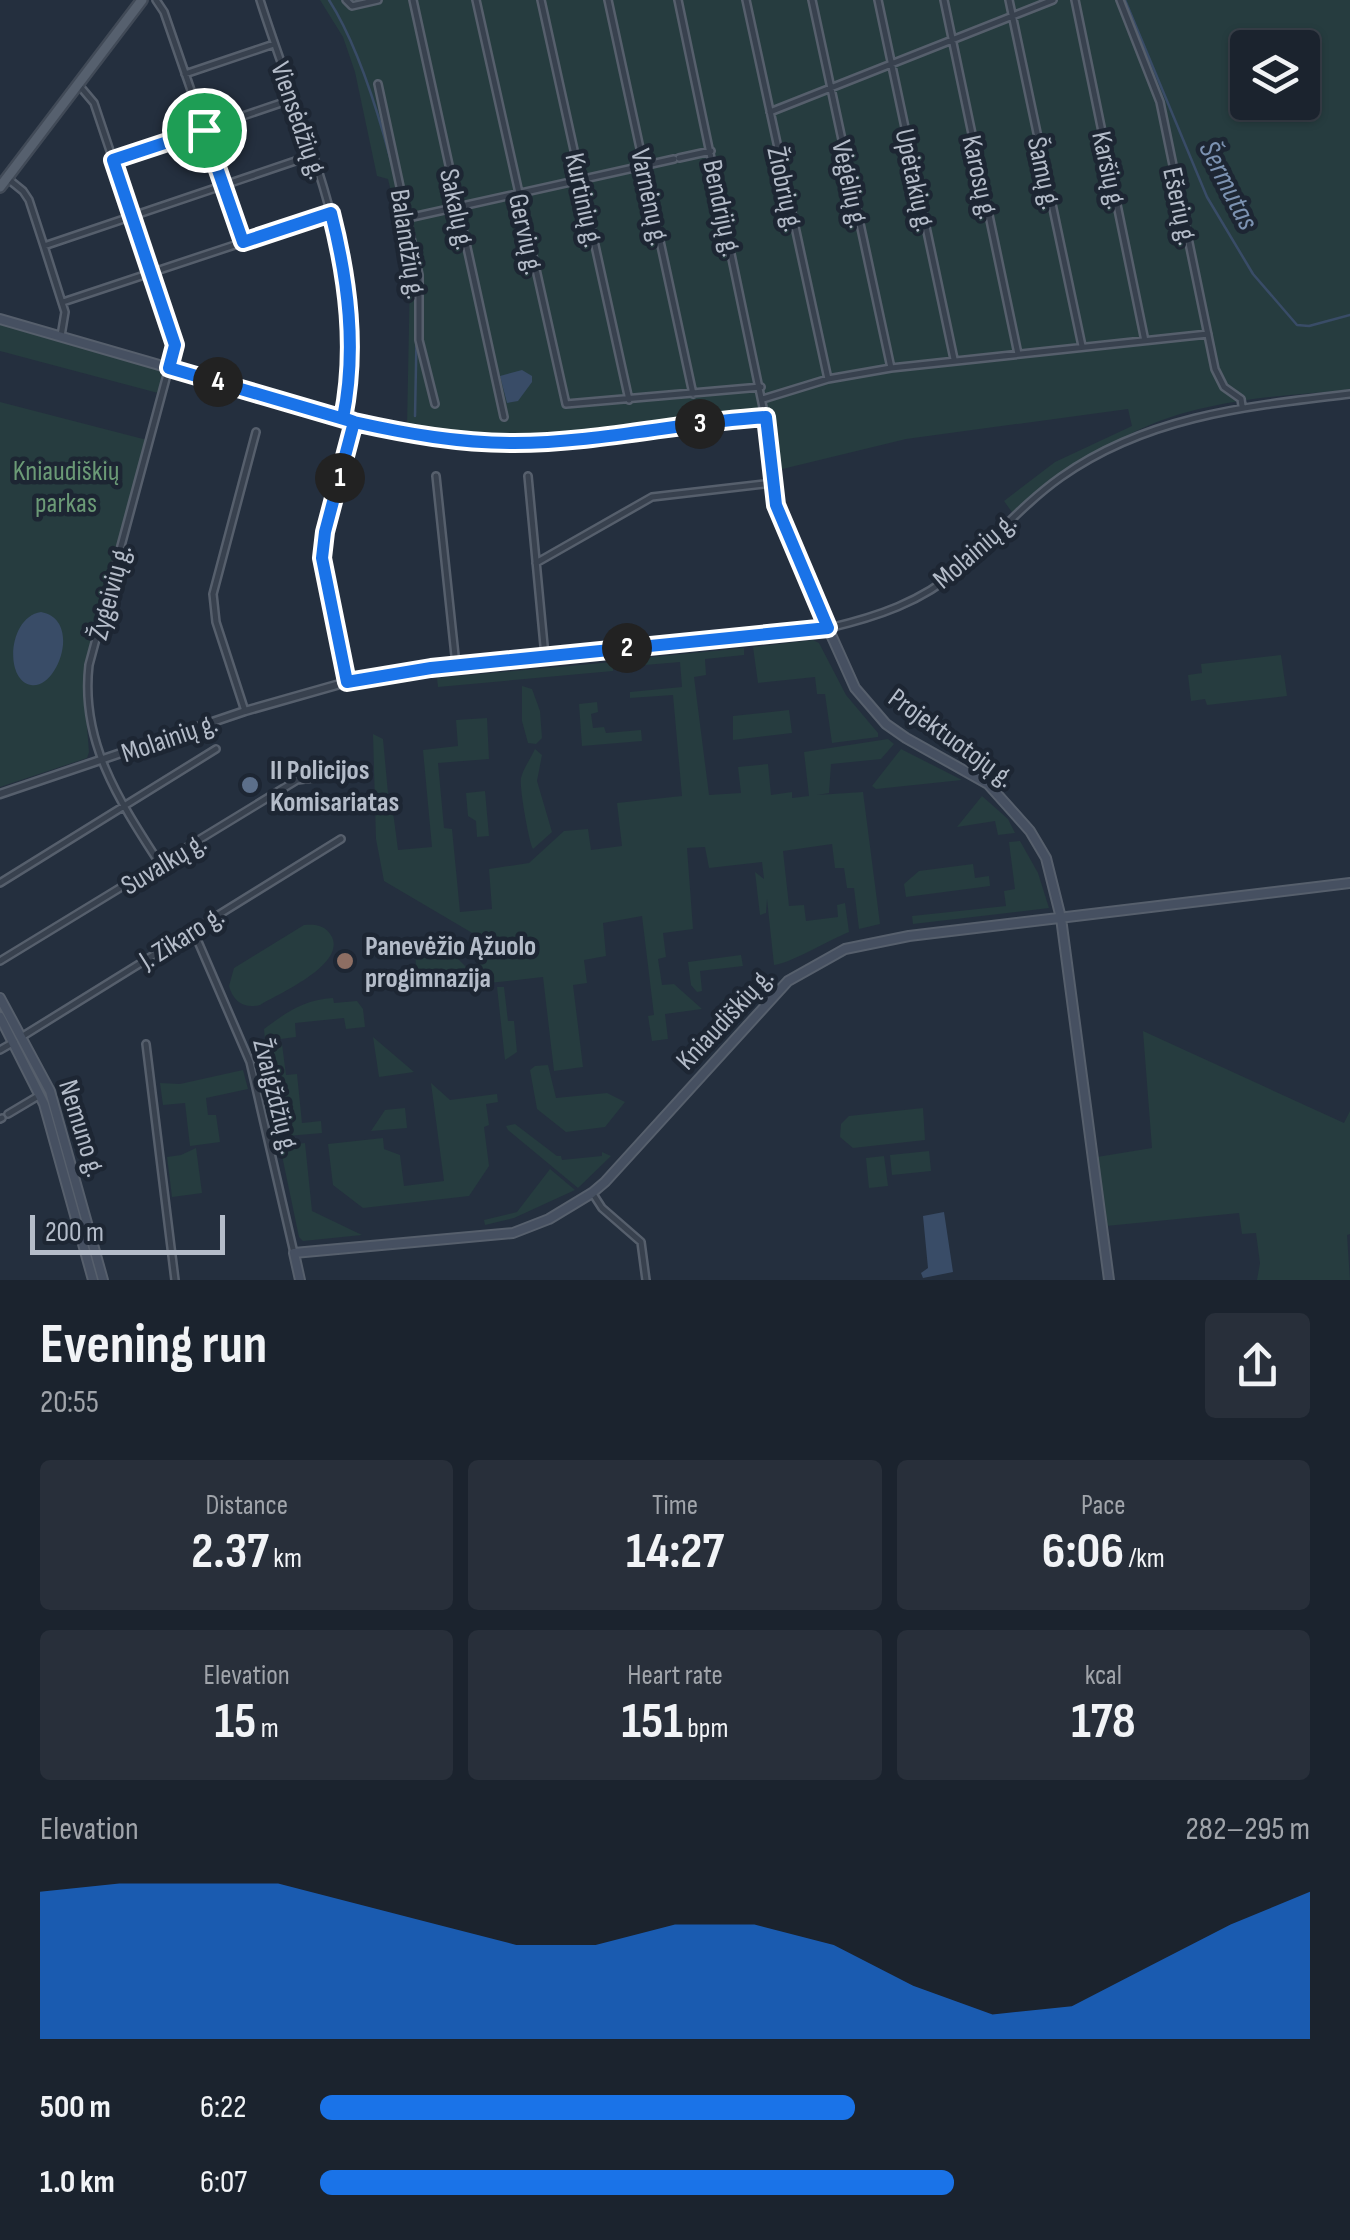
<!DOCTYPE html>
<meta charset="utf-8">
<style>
:root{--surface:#1b232e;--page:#282f3a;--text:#f1f3f6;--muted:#a0a4aa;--line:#39404a;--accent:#1a73e8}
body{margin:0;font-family:"Sofia Sans Condensed",sans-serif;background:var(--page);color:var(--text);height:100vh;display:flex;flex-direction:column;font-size:38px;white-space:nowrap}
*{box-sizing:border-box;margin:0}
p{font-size:32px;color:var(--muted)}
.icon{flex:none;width:55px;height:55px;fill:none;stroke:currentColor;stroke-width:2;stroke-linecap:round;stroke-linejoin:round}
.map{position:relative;height:1280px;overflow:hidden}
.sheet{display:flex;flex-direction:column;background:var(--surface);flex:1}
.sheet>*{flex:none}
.controls{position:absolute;left:1230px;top:30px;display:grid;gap:20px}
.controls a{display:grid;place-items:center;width:90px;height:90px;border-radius:10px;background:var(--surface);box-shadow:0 2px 8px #0004,0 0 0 2px var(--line);font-size:50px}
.scale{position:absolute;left:30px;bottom:25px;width:195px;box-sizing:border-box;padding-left:10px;border:5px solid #b4bcc9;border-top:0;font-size:28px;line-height:35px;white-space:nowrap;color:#b4bcc9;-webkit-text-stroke:8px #1d2633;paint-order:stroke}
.pin{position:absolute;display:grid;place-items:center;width:85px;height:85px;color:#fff;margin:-42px;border:5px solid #fff;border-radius:50%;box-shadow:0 2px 10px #0007}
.km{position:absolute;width:50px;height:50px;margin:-25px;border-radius:50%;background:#222;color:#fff;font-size:28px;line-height:50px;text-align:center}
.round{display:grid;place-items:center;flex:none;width:105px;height:105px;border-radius:10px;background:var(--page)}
.headline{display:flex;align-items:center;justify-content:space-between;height:170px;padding:0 40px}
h1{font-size:55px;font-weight:700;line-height:75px}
.figures{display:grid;grid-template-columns:repeat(3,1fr);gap:15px;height:170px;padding:10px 40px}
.figures div{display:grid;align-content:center;border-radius:10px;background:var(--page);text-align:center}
.figures b{font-size:50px;font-weight:700}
.figures small{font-size:28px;font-weight:400}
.figures p{font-size:28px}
.chart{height:280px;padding:20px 40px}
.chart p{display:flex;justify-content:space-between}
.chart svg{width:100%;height:180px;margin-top:10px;fill:var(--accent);opacity:.7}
ul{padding:0 40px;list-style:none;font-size:32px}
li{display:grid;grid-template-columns:160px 120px 1fr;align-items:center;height:75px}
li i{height:25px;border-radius:12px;background:var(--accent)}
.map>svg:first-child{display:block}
.green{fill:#263c3f;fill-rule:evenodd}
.water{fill:#394c67}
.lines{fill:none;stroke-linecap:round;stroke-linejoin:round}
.stream{stroke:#394c67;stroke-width:2.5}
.minor-casing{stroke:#565f6c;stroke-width:10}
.tertiary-casing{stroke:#565f6c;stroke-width:11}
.secondary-casing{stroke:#565f6c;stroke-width:12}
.primary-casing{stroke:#414a57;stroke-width:14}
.minor{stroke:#38414e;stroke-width:5}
.tertiary{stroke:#38414e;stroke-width:6}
.secondary{stroke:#465061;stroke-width:8}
.primary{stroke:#56606e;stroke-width:9}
.route-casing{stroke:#fff;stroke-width:20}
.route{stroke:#1a73e8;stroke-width:12}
.service-dot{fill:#5c6f8a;stroke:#1d2633;stroke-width:4}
.education-dot{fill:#8d6e63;stroke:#1d2633;stroke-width:4}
.labels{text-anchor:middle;stroke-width:9;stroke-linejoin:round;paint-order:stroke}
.street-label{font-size:28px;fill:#b4bcc9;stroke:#1d2633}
.park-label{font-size:28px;fill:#6b9a76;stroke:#1d2633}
.poi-label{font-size:28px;font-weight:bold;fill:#b4bcc9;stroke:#1d2633;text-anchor:start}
.water-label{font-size:30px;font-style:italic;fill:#7c92b1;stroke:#1d2633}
</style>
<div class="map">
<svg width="1350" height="1280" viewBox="0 0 1350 1280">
<rect width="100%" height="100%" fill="#242f3e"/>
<!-- green -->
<path class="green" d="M320,0h1030v390c-73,6 -157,10 -223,46l1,4 -65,35 -49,40 -10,-14 51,-39 77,-36 -4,-17 -222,30 -136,33 -6,-62c-28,10 -60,5 -90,13 -87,10 -180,28 -267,4l3,-154 -22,-94 -11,-3 -22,-104 -12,-35zM1248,48h54v54h-54z
M0,323l158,46 5,10 -5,14 -158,-42z
M0,402l147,38 -60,225 -2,36 4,51 -2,6 -87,29z
M813,640l6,3 27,52 32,38v4l-46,6 -7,-49h-8l-2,-17 -57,6 -5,-36z
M744,648v7l-39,4 1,16 -12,2 15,118 32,-2 -3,-26 30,-3 3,31 21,-3v6l17,-2 -5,-44 84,-13 6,5 -13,15 -50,5 -2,29 -12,2 46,-3 17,132 -21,5 -5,-41h-7l-3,-20h-9l-3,-24 -49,7 6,55 15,-1 2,16 32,-4 -1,-12 8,-2 4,29c-18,7 -60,32 -75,33l-7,-66 -1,14 -6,2 -5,-43 9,7 -2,-17 -53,6 -4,-21 -18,1 6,81 -30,4 3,24 -8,2 4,26 12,-1 28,25 -37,5 3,25 -16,2 -4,-25 6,-1 -12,-99 -39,7 3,33 -22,4 3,23 -14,2 10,82 -29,4 -11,-94 -54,6 -8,-13 -7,-36 -90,-53 -8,-42 -3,-105 10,5 6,65h3l6,46 34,-3 -9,-97 35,-4 -2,-26 31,-2 2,41 -51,4 6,65 8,1 8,83 32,-3 -3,-40 40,-6 35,-32 24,-2 3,21 31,-4 -5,-43 65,-7 -9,-101 -43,3v-6l52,-5 -2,-25 -59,5v-7z
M1281,655l6,41 -80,9 -2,-6 -14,2 -3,-26 14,-2 -1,-9z
M613,662v9l-175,16 -1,-9z
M522,686l10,3 8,22 2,27 -6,6 -8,-1 -6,-22z
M597,702l1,10 -7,2 2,14 11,-1 2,6 35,-3 1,11 -60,5 -3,-42z
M789,710l3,23 -59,7v-24z
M535,749l7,6 -5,26 15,51 -19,17c-4,-6 -14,-63 -12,-71 2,-9 10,-20 14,-29z
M901,749l61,31 -86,9 -4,-3z
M485,791l4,45 -12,1 -1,-16 -8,-5 -2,-23z
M982,796l26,23 7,14 -17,2 -3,-14 -38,6z
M1020,841l18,32 11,35 -136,16 -1,-8 94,-10 -2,-15 11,-2 -6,-47z
M973,864l2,14 14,-2 1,10 -84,11 -2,-13 15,-13z
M304,925c11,-1 22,0 28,12 13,28 -52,56 -72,68 -15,4 -27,-3 -31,-19l5,-18z
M442,943l25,25 -50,6 -3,-28z
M741,955l2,11 -43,5 2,20 -5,1 -6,-7 -3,-23z
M497,987h7l4,34h6l3,31 -12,8z
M749,996l1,6 -16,20 -9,-8 -2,-15z
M333,998l1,5 23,-2 6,8 2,18 -19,2 -2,-11 -49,5 1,14 -31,4 -1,-12c23,-17 39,-29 69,-31z
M1143,1031l201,92 6,-12v123l-3,1 3,45h-93l3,-17 -4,-30 -14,1 -3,-21 -133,13 -9,-69 55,-9z
M373,1037l41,35 -35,5z
M282,1044l4,31 11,-1 5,49 19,-2 1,12 -47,4 -11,-91z
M548,1065l8,33 51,-5 18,9 -20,25 -39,5 -29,-23 -7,-39 5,-4z
M243,1070l5,19 -42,9 2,17h8l4,27 -30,4 -5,-43 -22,2 -3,-22 20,1z
M431,1083l19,17 47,-6 1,8 -12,2 3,21 -5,2 5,39 -20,30 -106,12 -30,-23 -5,-41 55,-6 1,11 16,6 4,31 40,-5z
M405,1108l2,20 -36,3 14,-21z
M923,1108l2,32 -72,8 -13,-11 1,-13 8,-8z
M515,1124l42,32h4l1,4 40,-4v-4l9,4 -33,32 -70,-58 -2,-4z
M305,1143l7,68 50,24 -59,6 -4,-4 -19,-91z
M196,1148l6,45 -30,4 -5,-40 14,-2z
M929,1151l2,20 -39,4 -2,-20z
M884,1156l4,30 -19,2 -3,-30z
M550,1169l25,21 -61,28 -29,7 -1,-5 33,-8z"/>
<!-- water -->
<path class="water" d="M522,370l10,6v6l-14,19 -11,2 -7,-27z
M41,612c42,8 16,78 -10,73 -27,-5 -23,-68 10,-73z
M944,1212l9,60 -30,6 -2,-5 7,-5 -5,-52z"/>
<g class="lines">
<!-- stream -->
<path class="stream" d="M329,0c43,67 74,200 88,280
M1125,0l82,197 46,77 44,51 12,1 41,-11
M415,416l2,-103"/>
<!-- minor casing -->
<g class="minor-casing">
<path id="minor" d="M156,0l8,12 79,229
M260,0c43,136 112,272 83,418
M346,0l6,6 26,-6
M413,0l91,417
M476,0l90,404 195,-17
M541,0l88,400
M608,0l85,394
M678,0l87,417
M746,0l82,379
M812,0l79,368
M878,0l76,359
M944,0l74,354
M1009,0l73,346
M1075,0l70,341
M1120,0l40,102 55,267 9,18 17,12 1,7
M185,74l89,-30
M78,84l16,19 81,242 -86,320c-9,77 31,137 71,199
M378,84l41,191v65l16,64
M770,112l283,-112
M679,158l32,-7
M113,160l180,-61
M7,178l16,13 6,9 15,46 21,66 -4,24
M408,218l266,-59
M44,246l269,-91
M63,302l268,-89
M763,399l65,-20 63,-11 317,-34
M436,476l20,189
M528,476l17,180
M536,563l116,-66 120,-14
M829,628c47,-11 93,-26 130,-59 35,-30 64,-65 102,-92 86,-61 187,-71 289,-83
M347,682l-25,-124 3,-25 29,-112
M245,711l-29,-89 -3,-28 43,-162
M0,883l216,-134
M193,930l57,132 44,191
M0,961l297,-181 32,-4
M23,1036l318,-197
M146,1044l29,236
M0,1050l14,-8
M8,1114l32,-19
M0,1119l2,-1
M593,1194l9,14 39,34 5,38"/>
</g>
<!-- tertiary casing -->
<g class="tertiary-casing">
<path id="tertiary" d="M0,794l245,-83 102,-29 84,-14 397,-40"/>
</g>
<!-- secondary casing -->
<g class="secondary-casing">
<path id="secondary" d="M0,319l343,99 90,20 83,5 37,-2 212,-24 7,66 12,47 71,158 31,36 20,14 82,46 42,47 16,27 15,60 48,362
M0,998l50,93 53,189
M0,1017l44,87 49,176
M300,1280l-6,-27 219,-20 36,-14 43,-26 13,-11 183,-201 57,-32 64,-13 441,-53"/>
</g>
<!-- primary casing -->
<g class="primary-casing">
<path id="primary" d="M0,187l142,-187"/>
</g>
<!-- minor -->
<use href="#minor" class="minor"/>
<!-- tertiary -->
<use href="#tertiary" class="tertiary"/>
<!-- secondary -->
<use href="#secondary" class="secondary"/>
<!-- primary -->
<use href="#primary" class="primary"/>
</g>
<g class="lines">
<!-- route casing -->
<g class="route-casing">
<path id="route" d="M204,130l39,112 88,-29c17,67 26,136 12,205l11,4 -29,110 -3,26 25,124 84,-14 397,-40 -52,-123 -10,-88c-84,5 -168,26 -252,26 -55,0 -106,-9 -160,-21 -62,-18 -123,-36 -185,-54l6,-23 -62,-185 91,-30"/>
</g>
<!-- route -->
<use href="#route" class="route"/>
</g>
<!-- markers -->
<circle class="service-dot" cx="250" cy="785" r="10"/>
<circle class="education-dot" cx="345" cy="961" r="10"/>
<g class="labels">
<!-- street labels -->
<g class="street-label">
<text transform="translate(300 120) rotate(71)" y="10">Viensėdžių g.</text>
<text transform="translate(1110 170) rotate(78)" y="10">Karšių g.</text>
<text transform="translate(1045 173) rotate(78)" y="10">Šamų g.</text>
<text transform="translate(981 177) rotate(78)" y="10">Karosų g.</text>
<text transform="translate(916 180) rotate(78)" y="10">Upėtakių g.</text>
<text transform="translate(851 184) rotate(78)" y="10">Vėgėlių g.</text>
<text transform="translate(786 189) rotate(78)" y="10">Žiobrių g.</text>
<text transform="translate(651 197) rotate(78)" y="10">Varnėnų g.</text>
<text transform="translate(585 200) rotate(78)" y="10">Kurtinių g.</text>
<text transform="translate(1181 206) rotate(78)" y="10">Ešerių g.</text>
<text transform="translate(723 208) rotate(78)" y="10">Bendrijų g.</text>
<text transform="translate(458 209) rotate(78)" y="10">Sakalų g.</text>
<text transform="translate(527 234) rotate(78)" y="10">Gervių g.</text>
<text transform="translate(409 244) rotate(81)" y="10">Balandžių g.</text>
<text transform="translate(974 550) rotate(-41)" y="10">Molainių g.</text>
<text transform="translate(109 592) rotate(-75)" y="10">Žygeivių g.</text>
<text transform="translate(169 737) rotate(-19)" y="10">Molainių g.</text>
<text transform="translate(952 737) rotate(36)" y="10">Projektuotojų g.</text>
<text transform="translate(163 863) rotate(-31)" y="10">Suvalkų g.</text>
<text transform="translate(181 937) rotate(-32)" y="10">J. Zikaro g.</text>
<text transform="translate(724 1018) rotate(-47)" y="10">Kniaudiškių g.</text>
<text transform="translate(277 1096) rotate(76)" y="10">Žvaigždžių g.</text>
<text transform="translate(83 1128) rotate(73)" y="10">Nemuno g.</text>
</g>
<!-- park labels -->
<g class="park-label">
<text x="66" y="480">Kniaudiškių<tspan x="66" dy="32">parkas</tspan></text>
</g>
<!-- poi labels -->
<g class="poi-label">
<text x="270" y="779">II Policijos<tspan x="270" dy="32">Komisariatas</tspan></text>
<text x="365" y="955">Panevėžio Ąžuolo<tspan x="365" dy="32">progimnazija</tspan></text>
</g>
<!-- water labels -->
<g class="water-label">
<text transform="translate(1229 185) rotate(63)" y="10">Šermutas</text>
</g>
</g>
</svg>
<div class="controls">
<a><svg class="icon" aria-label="layers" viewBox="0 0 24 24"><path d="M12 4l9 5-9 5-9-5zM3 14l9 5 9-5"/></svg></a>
</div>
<div class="scale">200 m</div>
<div class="pin" style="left:204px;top:130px;background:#1e9e55"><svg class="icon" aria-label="arrive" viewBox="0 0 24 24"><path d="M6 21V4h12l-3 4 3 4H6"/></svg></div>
<b class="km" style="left:340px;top:478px">1</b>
<b class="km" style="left:627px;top:648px">2</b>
<b class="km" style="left:700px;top:424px">3</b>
<b class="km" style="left:218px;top:382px">4</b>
</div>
<section class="sheet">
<div class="headline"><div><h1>Evening run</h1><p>20:55</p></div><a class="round"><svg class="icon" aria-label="share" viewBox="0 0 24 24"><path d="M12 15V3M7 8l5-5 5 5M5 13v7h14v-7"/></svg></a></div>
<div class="figures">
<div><p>Distance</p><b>2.37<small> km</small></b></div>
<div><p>Time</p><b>14:27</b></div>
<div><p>Pace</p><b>6:06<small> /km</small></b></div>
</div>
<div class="figures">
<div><p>Elevation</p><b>15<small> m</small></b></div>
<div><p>Heart rate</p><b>151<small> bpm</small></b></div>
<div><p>kcal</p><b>178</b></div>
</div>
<div class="chart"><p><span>Elevation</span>282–295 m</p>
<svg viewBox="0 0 160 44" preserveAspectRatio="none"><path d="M0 44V8L10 6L20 6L30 6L40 11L50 16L60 21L70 21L80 16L90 16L100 21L110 31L120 38L130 36L140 26L150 16L160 8V44z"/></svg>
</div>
<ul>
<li><b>500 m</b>6:22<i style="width:54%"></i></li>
<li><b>1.0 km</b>6:07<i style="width:64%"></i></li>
</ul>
</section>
